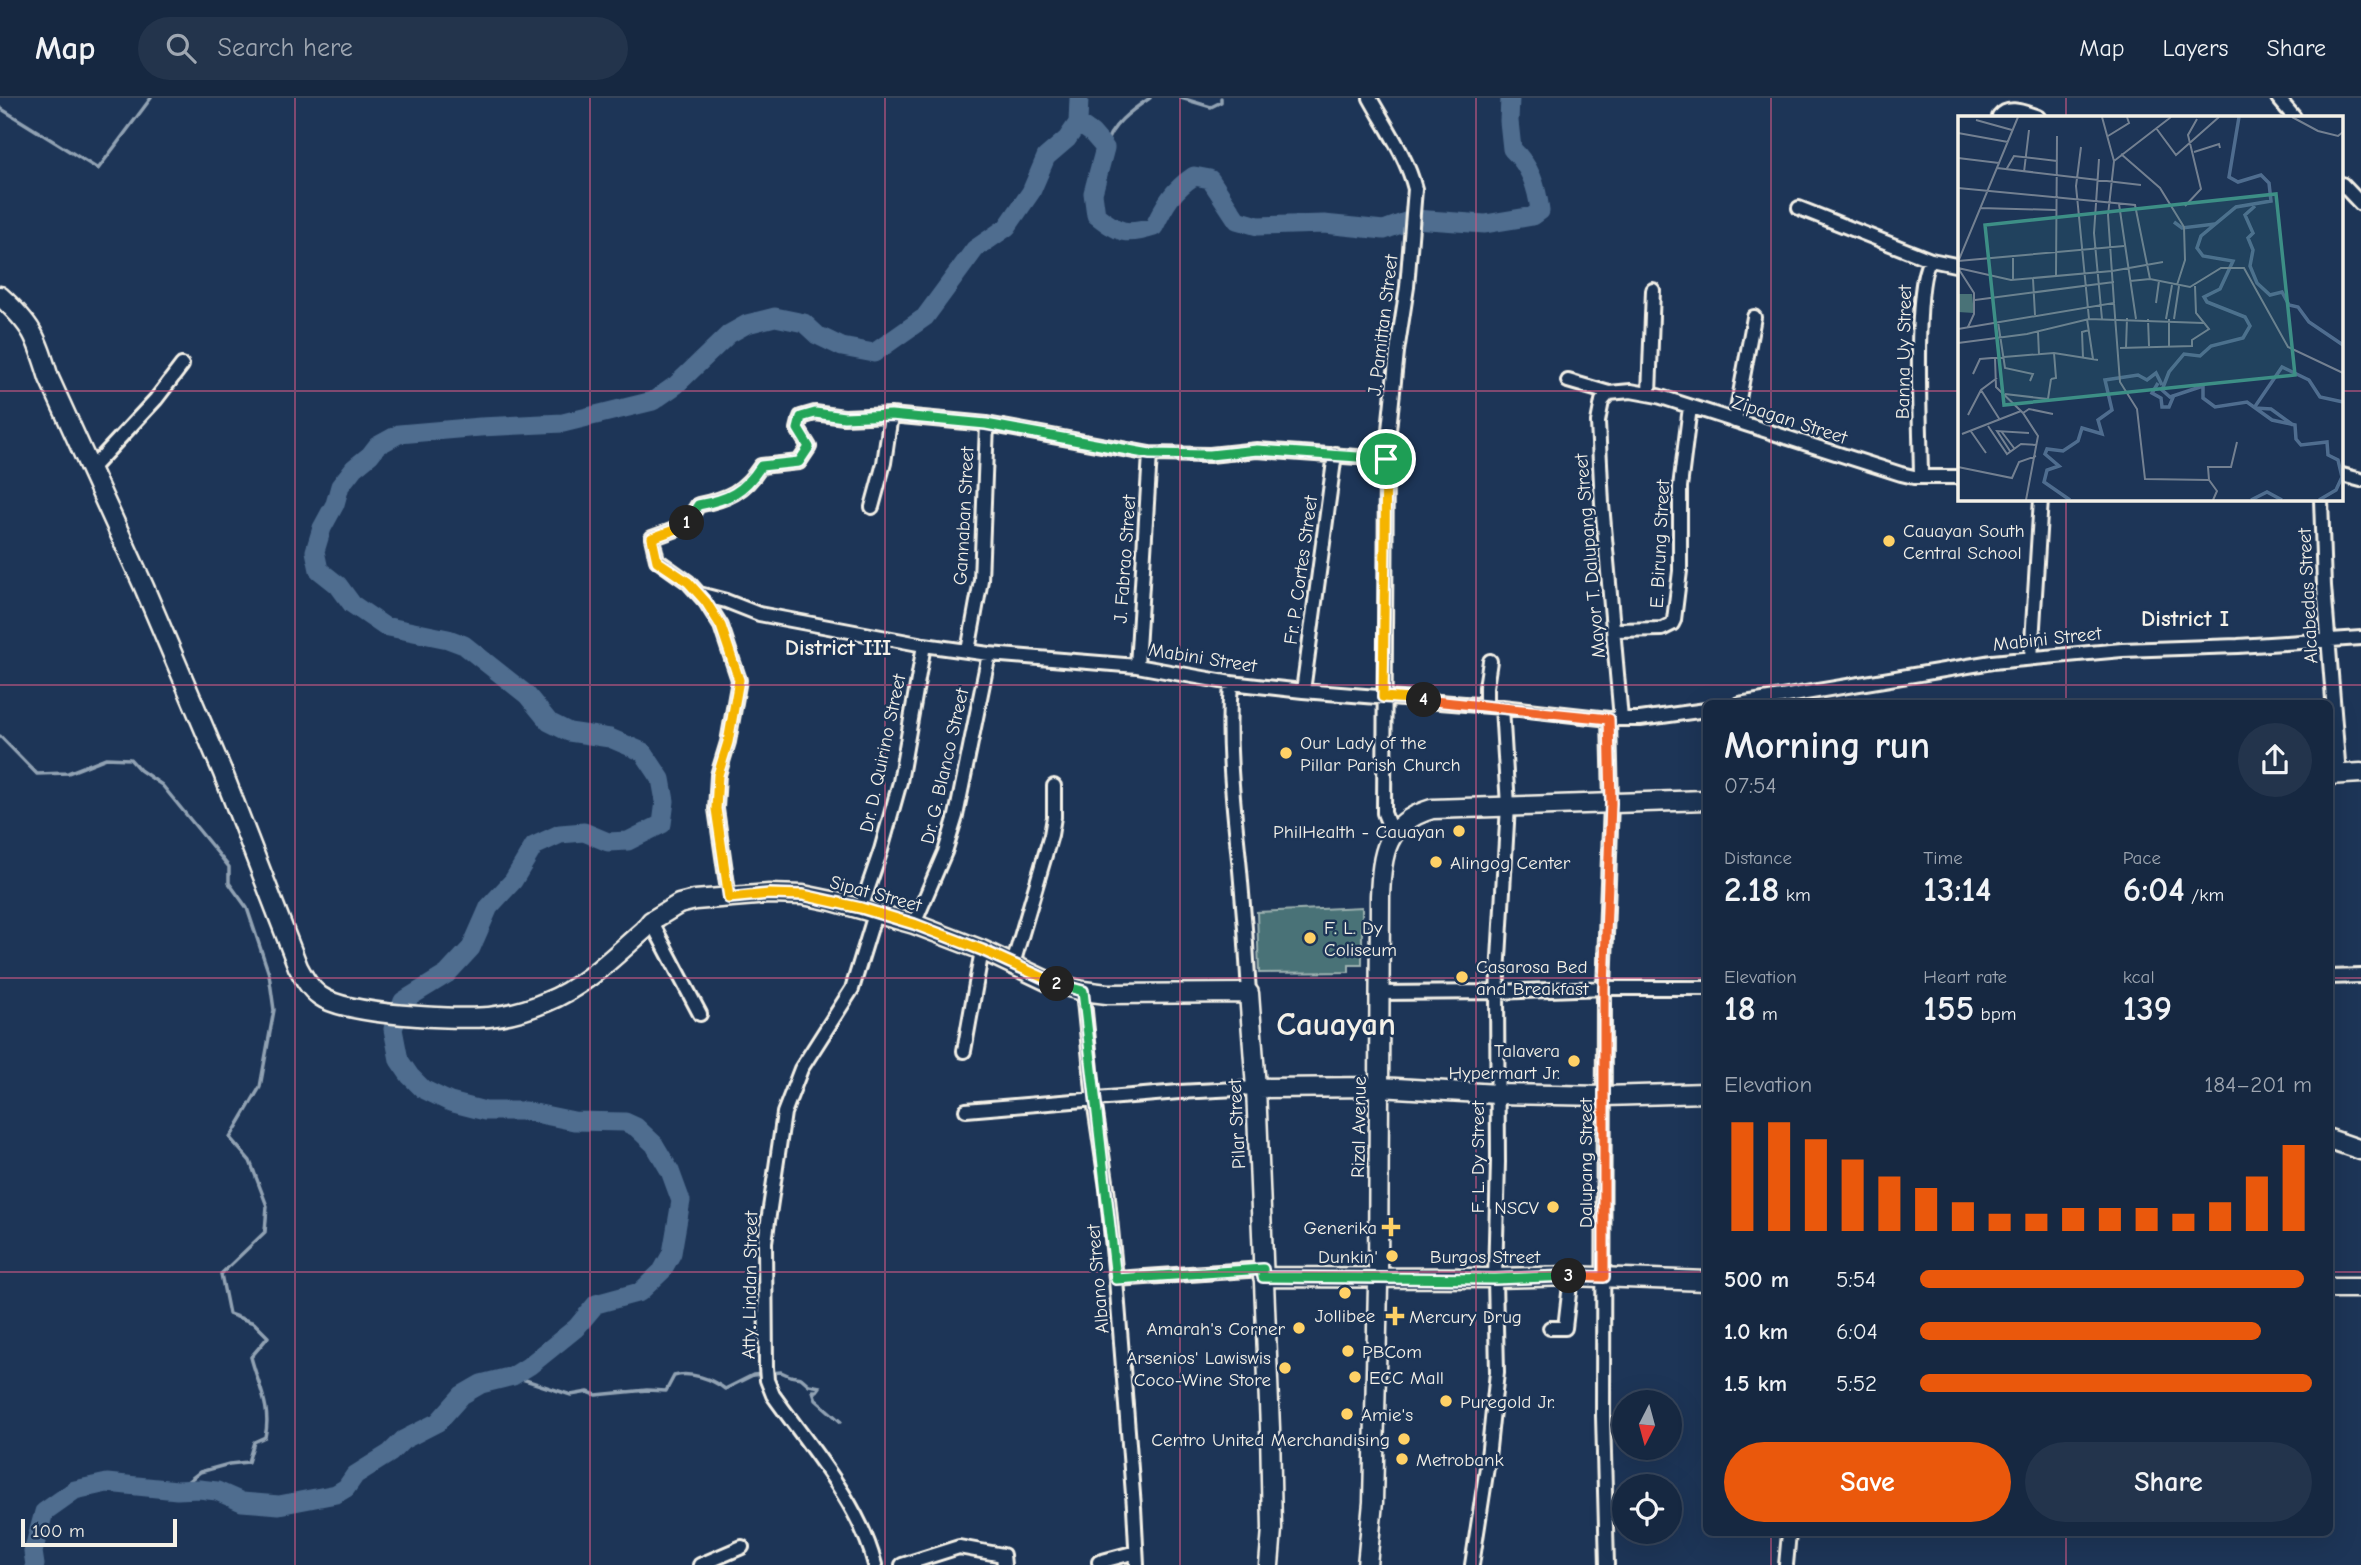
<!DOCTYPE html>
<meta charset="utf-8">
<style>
:root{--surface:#162841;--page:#23344c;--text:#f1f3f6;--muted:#9ea6b1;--line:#35445a;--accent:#ea580c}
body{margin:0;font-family:"Comic Neue",sans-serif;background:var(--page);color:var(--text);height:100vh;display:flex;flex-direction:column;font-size:26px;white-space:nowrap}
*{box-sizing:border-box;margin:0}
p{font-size:23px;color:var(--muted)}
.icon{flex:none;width:38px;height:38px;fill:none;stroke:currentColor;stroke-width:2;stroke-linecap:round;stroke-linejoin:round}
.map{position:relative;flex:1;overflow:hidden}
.drawer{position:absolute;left:1703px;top:602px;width:630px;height:836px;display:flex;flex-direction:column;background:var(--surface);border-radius:10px;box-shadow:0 7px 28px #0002,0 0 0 2px var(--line)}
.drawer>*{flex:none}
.needle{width:46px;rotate:186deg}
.buttons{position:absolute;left:1612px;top:1292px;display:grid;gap:14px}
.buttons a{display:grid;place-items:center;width:70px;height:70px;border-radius:50%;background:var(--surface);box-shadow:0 7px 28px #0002,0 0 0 2px var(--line);font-size:35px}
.scale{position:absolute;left:21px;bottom:18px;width:156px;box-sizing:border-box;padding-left:7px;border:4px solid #f4f1e8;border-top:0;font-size:19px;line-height:24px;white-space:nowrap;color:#f4f1e8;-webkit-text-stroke:5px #1d3557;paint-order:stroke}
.pin{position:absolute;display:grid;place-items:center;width:60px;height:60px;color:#fff;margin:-30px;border:4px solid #fff;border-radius:50%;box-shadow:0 2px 7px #0007}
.km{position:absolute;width:35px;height:35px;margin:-18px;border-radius:50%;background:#222;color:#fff;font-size:19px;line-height:35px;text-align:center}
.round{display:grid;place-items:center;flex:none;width:74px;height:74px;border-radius:37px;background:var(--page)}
.summary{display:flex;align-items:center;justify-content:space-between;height:119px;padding:0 21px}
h1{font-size:38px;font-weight:800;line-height:52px}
.metrics{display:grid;grid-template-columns:repeat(3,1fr);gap:10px;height:119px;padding:7px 21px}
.metrics div{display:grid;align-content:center}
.metrics b{font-size:35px;font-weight:800}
.metrics small{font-size:19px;font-weight:400}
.metrics p{font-size:19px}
.chart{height:196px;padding:14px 21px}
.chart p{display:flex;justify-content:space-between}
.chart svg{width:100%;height:126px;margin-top:7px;stroke:var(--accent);stroke-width:6}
.cta{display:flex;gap:14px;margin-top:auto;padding:14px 21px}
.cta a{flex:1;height:80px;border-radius:42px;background:var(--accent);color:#fff;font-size:28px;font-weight:800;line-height:80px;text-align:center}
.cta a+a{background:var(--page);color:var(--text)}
ul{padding:0 21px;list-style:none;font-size:23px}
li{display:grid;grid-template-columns:112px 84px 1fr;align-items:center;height:52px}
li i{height:18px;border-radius:9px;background:var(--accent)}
header{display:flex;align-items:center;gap:42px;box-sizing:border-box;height:98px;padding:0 35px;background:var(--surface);border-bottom:2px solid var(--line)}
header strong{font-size:33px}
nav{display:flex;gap:38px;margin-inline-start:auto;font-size:24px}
.search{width:490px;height:63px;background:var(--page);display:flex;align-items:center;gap:18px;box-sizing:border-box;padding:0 24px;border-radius:38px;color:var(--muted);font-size:26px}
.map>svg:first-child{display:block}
.green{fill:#497277;stroke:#9eb2b0;stroke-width:2}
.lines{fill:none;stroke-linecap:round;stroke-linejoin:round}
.stream{stroke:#91a2b3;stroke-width:3.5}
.river{stroke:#4f6d8f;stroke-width:19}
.street-casing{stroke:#f4f1e8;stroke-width:18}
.secondary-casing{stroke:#f4f1e8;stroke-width:23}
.street{stroke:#1d3557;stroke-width:12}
.secondary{stroke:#1d3557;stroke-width:18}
.split-1-casing{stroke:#fff;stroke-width:14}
.split-2-casing{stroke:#fff;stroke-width:14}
.split-3-casing{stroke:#fff;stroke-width:14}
.split-4-casing{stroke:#fff;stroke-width:14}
.split-5-casing{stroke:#fff;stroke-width:14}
.split-1{stroke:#22a559;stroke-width:9}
.split-2{stroke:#f5b400;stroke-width:9}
.split-3{stroke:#22a559;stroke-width:9}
.split-4{stroke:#f0652b;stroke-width:9}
.split-5{stroke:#f5b400;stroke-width:9}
.grid{fill:none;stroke:#d15985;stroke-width:2;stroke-opacity:0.55}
.poi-dot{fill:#ffd166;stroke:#1d3557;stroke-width:2.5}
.labels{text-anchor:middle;stroke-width:5;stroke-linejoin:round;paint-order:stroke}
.street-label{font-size:19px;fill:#f4f1e8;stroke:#1d3557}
.poi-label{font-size:19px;fill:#f4f1e8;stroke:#1d3557;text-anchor:start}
.quarter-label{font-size:23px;font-weight:bold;fill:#f4f1e8;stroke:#1d3557}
.town-label{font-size:33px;font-weight:bold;fill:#f4f1e8;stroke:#1d3557}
.inset-river{fill:none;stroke:#4f6d8f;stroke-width:3.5}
.inset-road{fill:none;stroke:#738091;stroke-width:2}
.view{fill:#3d8f86;fill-opacity:0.15;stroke:#3d8f86;stroke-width:3.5}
.inset-edge{fill:none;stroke:#f4f1e8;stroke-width:3.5}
</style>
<header>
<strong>Map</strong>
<div class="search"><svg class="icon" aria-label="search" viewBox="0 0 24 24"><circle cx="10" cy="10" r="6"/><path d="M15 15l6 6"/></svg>Search here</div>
<nav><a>Map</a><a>Layers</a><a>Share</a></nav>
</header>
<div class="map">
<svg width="2361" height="1467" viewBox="0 0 2361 1467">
<rect width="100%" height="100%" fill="#1d3557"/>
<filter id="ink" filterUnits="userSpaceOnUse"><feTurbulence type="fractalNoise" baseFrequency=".0143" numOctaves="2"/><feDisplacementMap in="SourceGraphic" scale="14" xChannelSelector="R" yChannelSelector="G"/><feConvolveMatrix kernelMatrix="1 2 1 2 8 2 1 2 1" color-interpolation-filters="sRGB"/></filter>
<g filter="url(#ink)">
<!-- green -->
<path class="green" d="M1362,809v58h-13v7l-90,1 -2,-61z"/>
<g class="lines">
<!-- stream -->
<path class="stream" d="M1181,0l30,9 10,-5v-4
M0,10l98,61 53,-71
M1105,50c4,-22 27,-38 45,-50
M0,638l37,38 31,-1 38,-15 24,1 10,11 22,15 67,82v16l18,25 22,66 5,36 -14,77 -30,51 20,23 17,45 -2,26 -44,42 8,40 25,9 14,14 -17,20c7,28 21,51 14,80l-11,5 -6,20 -19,2 -29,8 -23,18
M771,1275l10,-1 9,4 11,2 8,7 11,2 -3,4h-4l3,9 25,22
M513,1278l58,19 17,-3 8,3 51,-5 19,1 8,-15c16,-5 38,3 51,13l28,-14 10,-1"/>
<!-- river -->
<path class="river" d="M1078,25l14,10 13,15 -12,45 3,22c23,18 30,21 58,12 11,-23 19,-37 40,-51l16,3 27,41 21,6 66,-2 60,6 30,-11 71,5 48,-8 7,-5c-3,-25 -10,-45 -28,-62l-3,-28 1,-23
M35,1467l-2,-13 11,-40 31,-22 32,-7 70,7 22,-1 18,2 25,11 37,3 57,-11 10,-6 9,-13 35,-22 13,-13 35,-18 24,-27 19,-11 32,-8 16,-10 47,-38 20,-24 44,-12 22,-21 10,-18 9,-52 -11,-30 -16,-27 -18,-17 -11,-5 -51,-1 -49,-10h-40l-35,-9 -27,-13 -13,-13 -11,-16 -6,-31 10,-28 44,-27 24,-26 18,-41 24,-26 21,-35 26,-12 24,-2 24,10 20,-1 34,-17 3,-23 -4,-22 -18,-27 -33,-14 -41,-6 -20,-10 -22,-27 -63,-50 -16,-6 -64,-13 -32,-22 -14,-19 -19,-15 -4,-19 7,-23 13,-24 5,-18 14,-18 16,-13 7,-9 22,-12 81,-7 83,-4 90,-22 23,-16 53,-51 18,-10 28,-7 29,6 13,12 25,12 32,6 51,-36 50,-68 32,-22 24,-35 15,-35 21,-18 11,-16 1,-25"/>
<!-- street casing -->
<g class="street-casing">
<path id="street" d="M1370,0c16,29 37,59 45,91l-8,98 -10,65 -11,107 -2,354 4,10 8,7
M2278,0l16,19
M1999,19c10,-13 26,-4 39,0
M2342,86l19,20
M1799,110l132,52
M1568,283l41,12 22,-2 27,5 243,78 13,3h46
M1609,295l-7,8 -4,21 4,82 19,215
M1649,296l4,-104
M1735,323l19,-104
M90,372l66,-71 26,-34
M2342,377l19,5
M1921,379c0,-35 -9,-199 10,-217l29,6
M2321,401l3,87 15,189
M872,409l12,-44 7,-48
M699,496l27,7 33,13 165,31 65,9 148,12 94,17 72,8 199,16 107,12h31l66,-9
M1615,532l47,-1 10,-5 2,-4 6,-49v-84l10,-80
M968,553l13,-71 6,-156
M2031,560l10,-159
M1137,568l13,-212
M1231,585c-5,62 3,125 9,187 4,41 7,82 9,123
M1303,593l32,-237
M1739,606l253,-42 130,-12 116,-4 123,-8
M1486,607v-18l4,-26
M729,800l-13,-89 2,-34 10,-33 11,-62 -18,-54 -15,-24 -18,-20 -31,-22 -5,-22 33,-12 13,-21c30,-6 46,-13 63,-39l38,-4 10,-15 -11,-18 3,-12 14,-4 29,4 47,-2 96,9 163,30 60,1 47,-5 129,9
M861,810l20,-58 19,-68 24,-137
M651,823l49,93
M914,826l31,-72 11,-36 33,-162
M1013,866l38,-129 3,-18v-31
M2329,879l32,-1
M1083,893l11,109 13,88 9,91 18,228 3,58
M1379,895l118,-1 107,-4h102
M964,953l18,-101
M966,1012l213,-18 77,-4
M1116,1181l147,-10
M1550,1230h15l6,-52
M1099,1464l37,-10
M700,1467l42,-18
M875,1467c-15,-61 -66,-119 -102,-170l-6,-15 -1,-13 -1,-125 19,-129 17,-44 51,-80 23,-75
M902,1467l57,-18 44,8 1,10
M1472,1467l15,-98 10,-95 -2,-94 3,-116 -1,-170 11,-186 -6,-99
M1607,1467l-4,-149 1,-428 7,-185 -2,-84
M1786,1467l3,-32"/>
</g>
<!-- secondary casing -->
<g class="secondary-casing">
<path id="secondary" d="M0,198c33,30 36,40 49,82l95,209 79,186 75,194c6,11 12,22 22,29 26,19 136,24 169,21 19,-2 39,-7 57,-15 38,-15 68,-46 98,-72l7,-9 28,-17 16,-4 74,-6 34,1 29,6 82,23 68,26 65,31 36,10 24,3 142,-1 7,95 14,340 2,101 -3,36
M2329,677l32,-2
M1256,990l124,-1 117,7 108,2 101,-3
M2329,1041l32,11
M1263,1179l232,1 76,-2 135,5
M2329,1190h32
M1367,1467l6,-63 5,-217 2,-389c2,-43 5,-73 52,-87l274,-9"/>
</g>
<!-- street -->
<use href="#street" class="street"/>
<!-- secondary -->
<use href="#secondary" class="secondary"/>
</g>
</g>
<g class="lines" filter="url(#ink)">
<!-- split-1 casing -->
<g class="split-1-casing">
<path id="split-1" d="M687,425l11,-18c30,-5 46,-13 63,-39l38,-4 10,-15 -11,-18 3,-12 14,-4 29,4 47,-2 95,9 164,30 60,1 47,-5 129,9"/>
</g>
<!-- split-2 casing -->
<g class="split-2-casing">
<path id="split-2" d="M687,425l-2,3 -33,12 5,23 31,21 18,20 15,24 18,54 -11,62 -10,33 -2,34 13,89 40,-4 34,1 58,13 53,16 68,26 75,34"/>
</g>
<!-- split-3 casing -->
<g class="split-3-casing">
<path id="split-3" d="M1057,886l26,7 33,288 147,-10v8l232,2 74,-3"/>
</g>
<!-- split-4 casing -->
<g class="split-4-casing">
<path id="split-4" d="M1424,602l185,19 2,84 -7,185v289l-35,-1"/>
</g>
<!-- split-5 casing -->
<g class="split-5-casing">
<path id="split-5" d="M1386,361l-3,238 41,3"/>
</g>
<!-- split-1 -->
<use href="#split-1" class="split-1"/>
<!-- split-2 -->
<use href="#split-2" class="split-2"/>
<!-- split-3 -->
<use href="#split-3" class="split-3"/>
<!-- split-4 -->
<use href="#split-4" class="split-4"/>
<!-- split-5 -->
<use href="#split-5" class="split-5"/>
</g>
<!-- grid -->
<path class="grid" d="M295,0v1467M590,0v1467M885,0v1467M1180,0v1467M1476,0v1467M1771,0v606M2066,0v19M0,293h1960M2342,293h19M2066,401v205M0,587h2361M0,880h1706M2329,880h32M0,1174h1706M2329,1174h32M1771,1435v32M2066,1435v32"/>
<!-- markers -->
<g class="poi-dot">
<circle cx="1889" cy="443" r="7"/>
<circle cx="1286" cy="655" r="7"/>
<circle cx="1459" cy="733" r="7"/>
<circle cx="1436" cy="764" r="7"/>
<circle cx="1310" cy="840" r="7"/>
<circle cx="1462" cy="879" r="7"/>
<circle cx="1574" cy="963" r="7"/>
<circle cx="1553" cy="1109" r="7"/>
<path d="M1387.5 1118.5h7v7h7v7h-7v7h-7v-7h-7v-7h7z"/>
<circle cx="1392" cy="1158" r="7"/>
<circle cx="1345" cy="1195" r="7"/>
<path d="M1391.5 1207.5h7v7h7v7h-7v7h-7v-7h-7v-7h7z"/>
<circle cx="1299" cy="1230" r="7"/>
<circle cx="1348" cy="1253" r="7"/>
<circle cx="1285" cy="1270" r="7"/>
<circle cx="1355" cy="1279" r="7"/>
<circle cx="1446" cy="1303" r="7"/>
<circle cx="1347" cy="1316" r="7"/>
<circle cx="1404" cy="1341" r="7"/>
<circle cx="1402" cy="1361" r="7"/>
</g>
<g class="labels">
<!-- street labels -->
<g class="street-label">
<text transform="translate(1382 227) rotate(-83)" y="7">J. Pamittan Street</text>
<text transform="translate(1903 254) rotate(-89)" y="7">Banna Uy Street</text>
<text transform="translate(1790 321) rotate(18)" y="7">Zipagan Street</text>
<text transform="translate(963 418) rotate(-87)" y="7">Gannaban Street</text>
<text transform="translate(1659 446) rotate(-87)" y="7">E. Birung Street</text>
<text transform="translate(1589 458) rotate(-95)" y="7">Mayor T. Dalupang Street</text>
<text transform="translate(1124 461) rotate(-86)" y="7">J. Fabrao Street</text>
<text transform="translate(1300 472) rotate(-82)" y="7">Fr. P. Cortes Street</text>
<text transform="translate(2307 498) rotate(-93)" y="7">Alcabedas Street</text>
<text transform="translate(2047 540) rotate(-6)" y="7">Mabini Street</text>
<text transform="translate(1203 559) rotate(9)" y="7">Mabini Street</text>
<text transform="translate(882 655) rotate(-78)" y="7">Dr. D. Quirino Street</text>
<text transform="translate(944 668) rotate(-77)" y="7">Dr. G. Blanco Street</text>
<text transform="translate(876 795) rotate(15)" y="7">Sipat Street</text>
<text transform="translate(1236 1026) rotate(-93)" y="7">Pilar Street</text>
<text transform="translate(1358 1029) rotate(-89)" y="7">Rizal Avenue</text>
<text transform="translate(1477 1059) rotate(-90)" y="7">F. L. Dy Street</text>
<text transform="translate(1585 1065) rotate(-90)" y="7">Dalupang Street</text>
<text x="1485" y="1165">Burgos Street</text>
<text transform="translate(1097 1181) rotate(-95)" y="7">Albano Street</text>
<text transform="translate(749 1187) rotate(-89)" y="7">Atty. Lindan Street</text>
</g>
<!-- poi labels -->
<g class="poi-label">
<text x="1903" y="439">Cauayan South<tspan x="1903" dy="22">Central School</tspan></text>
<text x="1300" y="651">Our Lady of the<tspan x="1300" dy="22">Pillar Parish Church</tspan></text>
<text x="1445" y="740" text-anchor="end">PhilHealth - Cauayan</text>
<text x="1450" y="771">Alingog Center</text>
<text x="1324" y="836">F. L. Dy<tspan x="1324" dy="22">Coliseum</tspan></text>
<text x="1476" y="875">Casarosa Bed<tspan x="1476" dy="22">and Breakfast</tspan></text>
<text x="1560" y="959" text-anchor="end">Talavera<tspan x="1560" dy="22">Hypermart Jr.</tspan></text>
<text x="1539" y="1116" text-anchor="end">NSCV</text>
<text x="1377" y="1136" text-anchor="end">Generika</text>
<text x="1378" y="1165" text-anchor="end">Dunkin'</text>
<text x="1345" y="1224" text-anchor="middle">Jollibee</text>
<text x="1409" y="1225">Mercury Drug</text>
<text x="1285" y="1237" text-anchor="end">Amarah's Corner</text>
<text x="1362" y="1260">PBCom</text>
<text x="1271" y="1266" text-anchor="end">Arsenios' Lawiswis<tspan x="1271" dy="22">Coco-Wine Store</tspan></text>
<text x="1369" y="1286">ECC Mall</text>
<text x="1460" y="1310">Puregold Jr.</text>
<text x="1361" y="1323">Amie's</text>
<text x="1390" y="1348" text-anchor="end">Centro United Merchandising</text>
<text x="1416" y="1368">Metrobank</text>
</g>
<!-- quarter labels -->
<g class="quarter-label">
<text x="2185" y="528">District I</text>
<text x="838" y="557">District III</text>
</g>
<!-- town labels -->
<g class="town-label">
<text x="1336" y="937">Cauayan</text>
</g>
</g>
<!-- overview -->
<g transform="translate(1958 18)">
<rect width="385" height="385" fill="#1d3557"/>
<path d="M0,178h14l2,19 -16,-1z" fill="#497277"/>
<path class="inset-river" d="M281,1l-10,60 9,5 23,-7 8,8 2,18 -35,6 -35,29 -4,12 6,8 30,5 -13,28 -16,8 3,5 38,15 5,9 -7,12 -32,8 -11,10 -16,-2 -15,18 -7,18 8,7 33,-11v12l12,9 32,-5 25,18 23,5 1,14 5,6 26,-3 1,13 10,5 4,17 -6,13 -17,10M297,90l-10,9 8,18 -5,5 5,12 -3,16 7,17 13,12 12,-3 7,13 9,2 11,15 34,23M216,106l8,6 33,-4M200,267l-6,10 9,5 1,9h7l5,-12M296,292l28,-41 27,13 11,17 23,5M297,292l16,1 22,16M112,384l-26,-18 3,-12 12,-4 -14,-12 2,-5 16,2 15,-10 4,-13 20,6 -4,-14 14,-10 -7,-30 33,-5 9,5 9,-7 6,12M293,384l16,-8 15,8"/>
<path class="inset-road" d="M334,1l26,14 20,5 5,-4M18,4l36,10M198,12l20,27 43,-38M0,17l50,9M150,20l21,-13 -2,-6M123,31l-5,39 13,133M236,36l25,-8 1,4M163,38l39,34 24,39 1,33 -8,25M0,42l41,5M141,43l-5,74 8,86M156,45l57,-44M39,52l144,17M48,54l8,-14 43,5M66,56l5,-42M0,72l177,17 15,74M161,88l17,115M227,90l16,-17 -13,-54 9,-16M22,92l76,2M55,140v24M0,145l166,-15M0,146l60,-145M0,152l16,25v21l-6,13M0,152l53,12 101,-9M154,155l51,-9M98,160l1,-140M75,163l2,36M172,165l20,-2 40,8 31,-19h23l44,79 55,26M17,184l139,-18M156,187l6,79 17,27 8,70 64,1 8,11 -4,9M198,187l3,-22M129,203l6,40M190,203l1,27M208,203l6,-34M211,203v28M216,203l5,-33M40,206l7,46 28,6 -3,7M0,213l156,-26 -6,-88 6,-54 -12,-44M80,216l1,23M0,227l69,-9 62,-15 114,4M162,232l72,-2v-6l17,-11 -13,-16 -1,-27M168,232l1,-30M37,242l1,29 27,26 15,23 -12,64M125,242l-1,-26 7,-2M15,258l7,-15 74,-6 44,7M93,263l5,-1 -2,-25M23,274l19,30M47,278l43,5 3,-20M65,297l6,-4 24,5M10,299l13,-25 16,-12M30,310l19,28 14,-10 16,1M12,314l16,23M43,315l13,17M4,318l59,-23M52,335l-13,-20 32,2M0,351l54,11 7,-16 17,-6M251,364l-1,-13h23l6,-25"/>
<path class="view" d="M318,78l19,181 -291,30 -19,-180z"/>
<rect width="385" height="385" class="inset-edge"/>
</g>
</svg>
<div class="buttons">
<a><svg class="needle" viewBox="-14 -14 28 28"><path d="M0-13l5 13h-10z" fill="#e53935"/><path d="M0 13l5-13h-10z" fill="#9ea6b1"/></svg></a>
<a><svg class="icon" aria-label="locate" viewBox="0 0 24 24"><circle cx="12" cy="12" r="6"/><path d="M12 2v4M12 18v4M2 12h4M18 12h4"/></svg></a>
</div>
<div class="scale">100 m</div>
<div class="pin" style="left:1386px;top:361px;background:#1e9e55"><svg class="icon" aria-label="arrive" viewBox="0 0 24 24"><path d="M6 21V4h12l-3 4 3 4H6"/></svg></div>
<b class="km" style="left:687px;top:425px">1</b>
<b class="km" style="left:1057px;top:886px">2</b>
<b class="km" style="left:1569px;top:1178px">3</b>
<b class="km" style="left:1424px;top:602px">4</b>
<section class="drawer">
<div class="summary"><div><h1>Morning run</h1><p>07:54</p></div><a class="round"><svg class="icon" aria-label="share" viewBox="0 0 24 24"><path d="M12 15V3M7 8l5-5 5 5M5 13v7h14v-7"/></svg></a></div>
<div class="metrics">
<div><p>Distance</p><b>2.18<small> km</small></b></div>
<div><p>Time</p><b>13:14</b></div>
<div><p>Pace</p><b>6:04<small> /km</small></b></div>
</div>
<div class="metrics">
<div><p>Elevation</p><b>18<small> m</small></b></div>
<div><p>Heart rate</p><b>155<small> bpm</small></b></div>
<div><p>kcal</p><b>139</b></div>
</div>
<div class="chart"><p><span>Elevation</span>184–201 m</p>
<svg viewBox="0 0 160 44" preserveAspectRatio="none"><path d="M5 44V6M15 44V6M25 44V12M35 44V19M45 44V25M55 44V29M65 44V34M75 44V38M85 44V38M95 44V36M105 44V36M115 44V36M125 44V38M135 44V34M145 44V25M155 44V14"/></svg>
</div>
<ul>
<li><b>500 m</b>5:54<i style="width:98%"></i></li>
<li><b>1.0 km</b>6:04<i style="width:87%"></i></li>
<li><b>1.5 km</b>5:52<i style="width:100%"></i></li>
</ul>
<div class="cta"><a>Save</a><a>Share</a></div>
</section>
</div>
